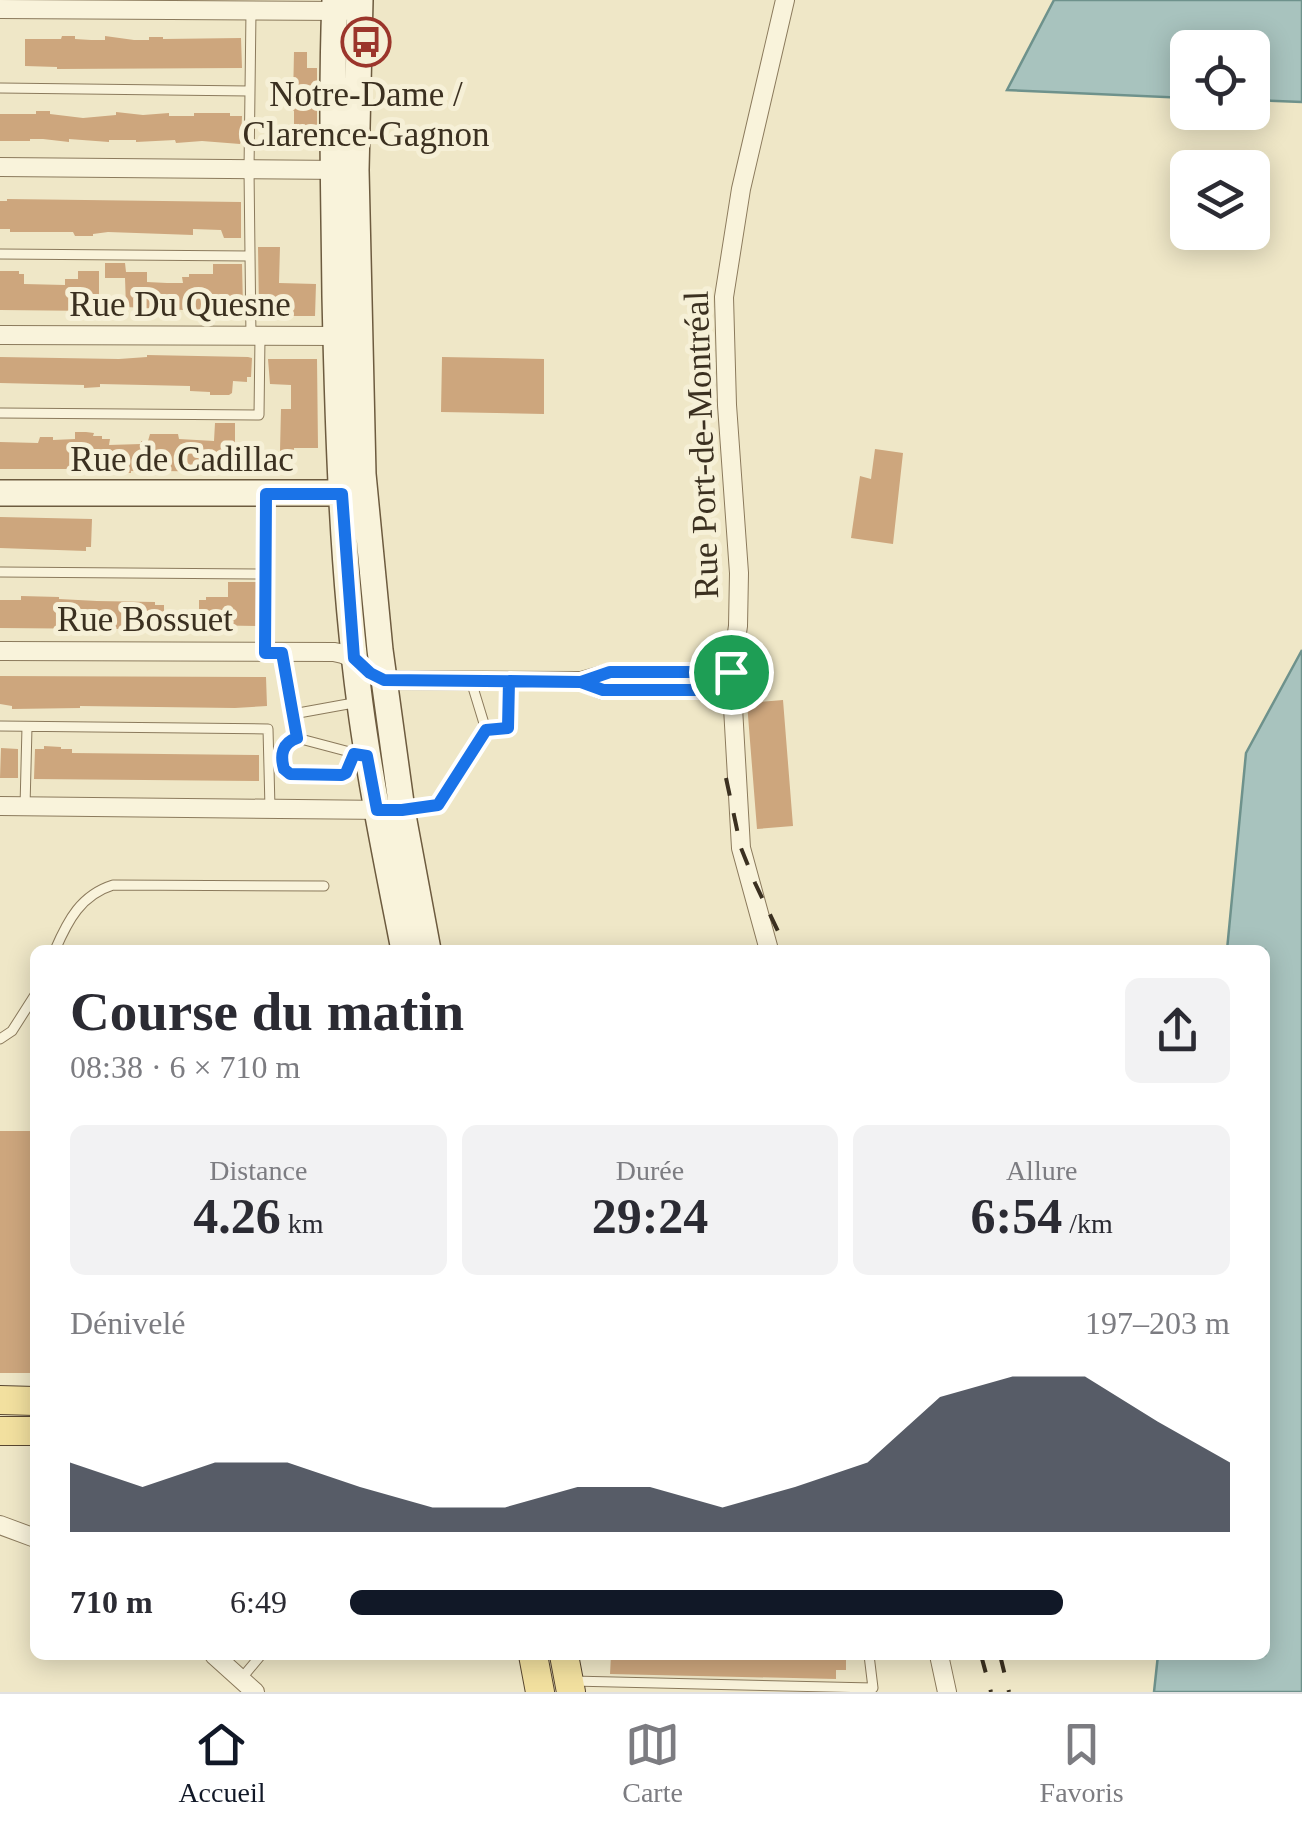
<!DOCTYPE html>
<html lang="fr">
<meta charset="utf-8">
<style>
:root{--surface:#fff;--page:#f2f2f3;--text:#2b2b33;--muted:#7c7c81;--line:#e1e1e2;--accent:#111827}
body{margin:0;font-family:"Times New Roman",serif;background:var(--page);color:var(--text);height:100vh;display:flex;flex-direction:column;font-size:38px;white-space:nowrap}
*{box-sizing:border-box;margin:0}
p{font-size:32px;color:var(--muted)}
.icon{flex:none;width:55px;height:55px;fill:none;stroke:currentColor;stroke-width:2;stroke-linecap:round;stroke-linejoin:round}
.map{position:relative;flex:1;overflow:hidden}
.details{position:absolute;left:30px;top:945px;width:1240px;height:715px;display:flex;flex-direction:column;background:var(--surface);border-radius:15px;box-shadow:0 5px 25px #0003}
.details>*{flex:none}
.controls{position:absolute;left:1170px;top:30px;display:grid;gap:20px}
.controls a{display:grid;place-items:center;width:100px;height:100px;border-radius:15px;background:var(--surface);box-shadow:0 5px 25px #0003;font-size:50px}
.pin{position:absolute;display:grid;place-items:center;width:85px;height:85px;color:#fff;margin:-42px;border:5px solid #fff;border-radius:50%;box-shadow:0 2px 10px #0007}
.round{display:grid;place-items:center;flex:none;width:105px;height:105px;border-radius:15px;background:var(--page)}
.overview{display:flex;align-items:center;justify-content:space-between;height:170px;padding:0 40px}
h1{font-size:55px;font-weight:700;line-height:75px}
.figures{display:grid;grid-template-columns:repeat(3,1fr);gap:15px;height:170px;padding:10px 40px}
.figures div{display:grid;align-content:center;border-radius:15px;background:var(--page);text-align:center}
.figures b{font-size:50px;font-weight:700}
.figures small{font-size:28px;font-weight:400}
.figures p{font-size:28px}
.chart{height:280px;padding:20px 40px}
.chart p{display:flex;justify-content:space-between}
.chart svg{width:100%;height:180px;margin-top:10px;fill:var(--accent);opacity:.7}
ul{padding:0 40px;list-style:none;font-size:32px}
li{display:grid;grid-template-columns:160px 120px 1fr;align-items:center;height:75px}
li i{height:25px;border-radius:12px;background:var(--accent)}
.tabs{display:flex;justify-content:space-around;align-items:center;height:140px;border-top:2px solid var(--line);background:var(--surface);font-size:28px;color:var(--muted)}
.tabs a{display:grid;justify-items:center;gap:5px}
.tabs .on{color:var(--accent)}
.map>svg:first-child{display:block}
.water{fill:#a8c3be;stroke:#6e928c;stroke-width:2.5}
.building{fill:#cda67d}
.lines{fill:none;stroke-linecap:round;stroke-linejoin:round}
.lane-casing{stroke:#8b7a5c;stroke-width:11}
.street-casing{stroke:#8b7a5c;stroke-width:20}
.secondary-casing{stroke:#6d5b3f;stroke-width:28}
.primary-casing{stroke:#594730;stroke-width:30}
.lane{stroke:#f9f3db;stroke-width:9}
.street{stroke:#f9f3db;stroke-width:18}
.secondary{stroke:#f9f3db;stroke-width:25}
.primary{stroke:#f2e09f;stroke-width:28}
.rail{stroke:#3b3020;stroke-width:4;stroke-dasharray:18 18;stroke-linecap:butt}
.route-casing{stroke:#fff;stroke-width:20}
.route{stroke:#1a73e8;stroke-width:12}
.labels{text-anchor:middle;stroke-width:10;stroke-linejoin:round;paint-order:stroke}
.poi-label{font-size:35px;fill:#3b3020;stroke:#f6f0d7}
.street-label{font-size:35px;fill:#3b3020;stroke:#f6f0d7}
</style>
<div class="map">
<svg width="1302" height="1692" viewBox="0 0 1302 1692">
<rect width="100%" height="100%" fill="#efe7c7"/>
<!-- water -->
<path class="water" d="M1054,0h248v102l-49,-2 -1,-52h-64l-1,50 -180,-8z
M1302,650v1042h-148l4,-37h107v-705h-38l19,-197z"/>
<!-- building -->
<path class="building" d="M62,36h13v3l16,1h14v-4l29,4h15v-3h14v2l78,-1 1,30 -185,1v-2l-32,-1v-27h36z
M294,52h13v16h10v78l-23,-1v-34l-5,-4v-5l4,-3z
M36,111h14v3l33,4 33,-3v-3l27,3 26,-2v3h25v-3h36v3h12l-1,25 -1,3 -38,-3 -26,2 -1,-3 -39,2v-2h-27v2l-40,-3v3l-26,-3h-13v2h-30v-27h36z
M7,199l234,3v36h-17l-3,-8 -28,-1v6l-85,-3 -15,2v2h-18l-2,-4h-63v-3h-10v-28h7z
M258,247h22l-1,36 37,1 -1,32h-50l1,-8h-7z
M105,263h20l1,9h21v10l20,1h16l-1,-6h7v-3h24v-10h29l1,44h-3l-1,2h-55l-58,-3 -1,-29h-20z
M0,271h19v3h5v10l41,1v-6h13v-8h21v37l-1,3 -98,-1z
M147,355l101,2 4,1 -1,19h-4v5l-14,-1 -1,12 -3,2h-19v-3l-20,-1v-5l-90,-2v3l-16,1v-3l-84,-2v-26l119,2 28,-2z
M442,357l102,2v55l-103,-2z
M268,359h49l1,89h-24v3h-14l1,-42h10v-24l-21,-1z
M215,423h20v29l29,-1v19h-7v2l-98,-1h-28v2h-36v-2h-18v-2h-77v-27l38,1 2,-6h13v3l22,-1v-7h11l8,1 -1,3h9v3h8l-1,6 32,-1v-3h7l2,-7h28l1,5 35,2z
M875,449l28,4 -10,91 -42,-6 9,-62 11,3z
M0,517l92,2 -1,28h-5v4l-86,-3z
M228,582h29v44l-58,-1v-25h7v-3h22z
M21,596l38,1v2l38,2 58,1v3h9v22l-48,2 -116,-1v-28h21z
M0,676l266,1 1,29 -32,2 -155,-2v2l-68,1v-3l-12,-2z
M783,700l10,126 -36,3 -10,-126z
M44,746l17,1v2h11v4l187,2v26l-225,-2 1,-30h9z
M1,748l17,1v29h-18z
M0,1131h35v242h-35z
M611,1655h235v15h-10v9l-226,-5z"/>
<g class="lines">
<!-- lane casing -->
<g class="lane-casing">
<path id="lane" d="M0,88l249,3
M0,254l249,2
M251,337l-2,-167 2,-159
M0,413l259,2 1,-78
M0,572l266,2
M265,653l1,-157
M282,653l15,85 68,18
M293,714l66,-12
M0,726l268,3 2,79
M486,730l22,-2 1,-47
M297,738c-16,5 -19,21 -11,35l5,1 50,1 8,-7 5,-14
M25,807l2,-80
M405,810l32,-5 49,-75 -15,-49
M55,950c13,-30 26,-55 58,-65l211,1
M0,1039l12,-8 23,-36
M241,1679l20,-24
M572,1681l301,7 -4,-33"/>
</g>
<!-- street casing -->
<g class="street-casing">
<path id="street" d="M0,9l344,2
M0,167l344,3
M0,335l344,1
M0,651l334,1c24,3 29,21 51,28l196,1 28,-8 122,-1
M581,681l22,9h129
M0,806l387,4
M769,950l-28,-102 -10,-176 7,-46 1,-53 -12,-168 -3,-108 17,-108 44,-189
M0,1525l35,13
M214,1655l41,37
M939,1655l8,37"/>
</g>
<!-- secondary casing -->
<g class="secondary-casing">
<path id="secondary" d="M335,0c-4,98 -1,197 0,296 3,135 7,273 25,408 11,82 28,164 44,246
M360,0l-4,170 7,304 17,176 22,160 26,140
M0,493h355"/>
</g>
<!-- primary casing -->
<g class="primary-casing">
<path id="primary" d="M0,1400l35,1
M0,1431h35
M533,1655l7,37
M564,1655l7,37"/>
</g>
<!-- lane -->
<use href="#lane" class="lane"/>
<!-- street -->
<use href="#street" class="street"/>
<!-- secondary -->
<use href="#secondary" class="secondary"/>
<!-- primary -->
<use href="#primary" class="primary"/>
<!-- rail -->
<path class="rail" d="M726,778l15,70 14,35 32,67
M981,1655l10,37
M1000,1655l9,37"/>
</g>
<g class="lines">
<!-- route casing -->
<g class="route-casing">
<path id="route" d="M731,672h-121l-29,10 -197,-2 -14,-7 -16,-15 -12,-164h-76l-1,159h17l15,85c-15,5 -17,17 -13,31l6,5 52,1 4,-2 8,-19 13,2 10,54h25l36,-5 48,-75 22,-2 1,-47 72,1 22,8h129l-1,-18"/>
</g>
<!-- route -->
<use href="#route" class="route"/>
</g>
<!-- icons -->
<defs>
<g id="bus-ring" transform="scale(2.5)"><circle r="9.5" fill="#f6f0d7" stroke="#9b352b" stroke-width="1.5"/><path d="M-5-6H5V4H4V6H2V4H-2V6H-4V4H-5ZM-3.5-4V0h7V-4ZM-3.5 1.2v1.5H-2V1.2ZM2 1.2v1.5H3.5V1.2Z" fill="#9b352b"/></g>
</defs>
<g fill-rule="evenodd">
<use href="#bus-ring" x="366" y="42"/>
</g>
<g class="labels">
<!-- poi labels -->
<g class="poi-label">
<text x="366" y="106">Notre-Dame /<tspan x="366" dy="40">Clarence-Gagnon</tspan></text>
</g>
<!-- street labels -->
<g class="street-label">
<text x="180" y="316">Rue Du Quesne</text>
<text transform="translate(701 445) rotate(-92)" y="12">Rue Port-de-Montréal</text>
<text x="182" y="471">Rue de Cadillac</text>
<text x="145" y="631">Rue Bossuet</text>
</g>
</g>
</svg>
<div class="controls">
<a><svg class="icon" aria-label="locate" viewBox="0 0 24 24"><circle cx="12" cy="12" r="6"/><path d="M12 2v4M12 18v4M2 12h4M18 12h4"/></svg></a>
<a><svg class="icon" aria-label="layers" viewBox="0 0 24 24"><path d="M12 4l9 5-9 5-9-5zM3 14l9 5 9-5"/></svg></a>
</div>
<div class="pin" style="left:731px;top:672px;background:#1e9e55"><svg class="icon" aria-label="arrive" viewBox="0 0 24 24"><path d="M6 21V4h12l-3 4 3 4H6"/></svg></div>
<section class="details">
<div class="overview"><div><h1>Course du matin</h1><p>08:38 · 6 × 710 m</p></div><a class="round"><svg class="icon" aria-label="share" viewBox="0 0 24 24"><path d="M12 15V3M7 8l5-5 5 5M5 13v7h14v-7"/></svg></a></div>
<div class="figures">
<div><p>Distance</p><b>4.26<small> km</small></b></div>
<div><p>Durée</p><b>29:24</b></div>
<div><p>Allure</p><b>6:54<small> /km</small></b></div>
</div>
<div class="chart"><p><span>Dénivelé</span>197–203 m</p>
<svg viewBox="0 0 160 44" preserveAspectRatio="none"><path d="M0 44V27L10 33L20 27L30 27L40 33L50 38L60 38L70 33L80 33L90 38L100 33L110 27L120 11L130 6L140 6L150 17L160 27V44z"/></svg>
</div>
<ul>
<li><b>710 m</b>6:49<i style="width:81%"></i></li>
</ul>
</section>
</div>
<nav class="tabs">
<a class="on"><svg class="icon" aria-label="home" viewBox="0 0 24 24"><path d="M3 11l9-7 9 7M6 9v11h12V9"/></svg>Accueil</a>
<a><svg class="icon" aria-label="map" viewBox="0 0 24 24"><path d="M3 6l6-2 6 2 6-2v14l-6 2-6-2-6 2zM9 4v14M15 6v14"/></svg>Carte</a>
<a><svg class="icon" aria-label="saved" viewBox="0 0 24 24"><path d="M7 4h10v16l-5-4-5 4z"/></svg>Favoris</a>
</nav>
